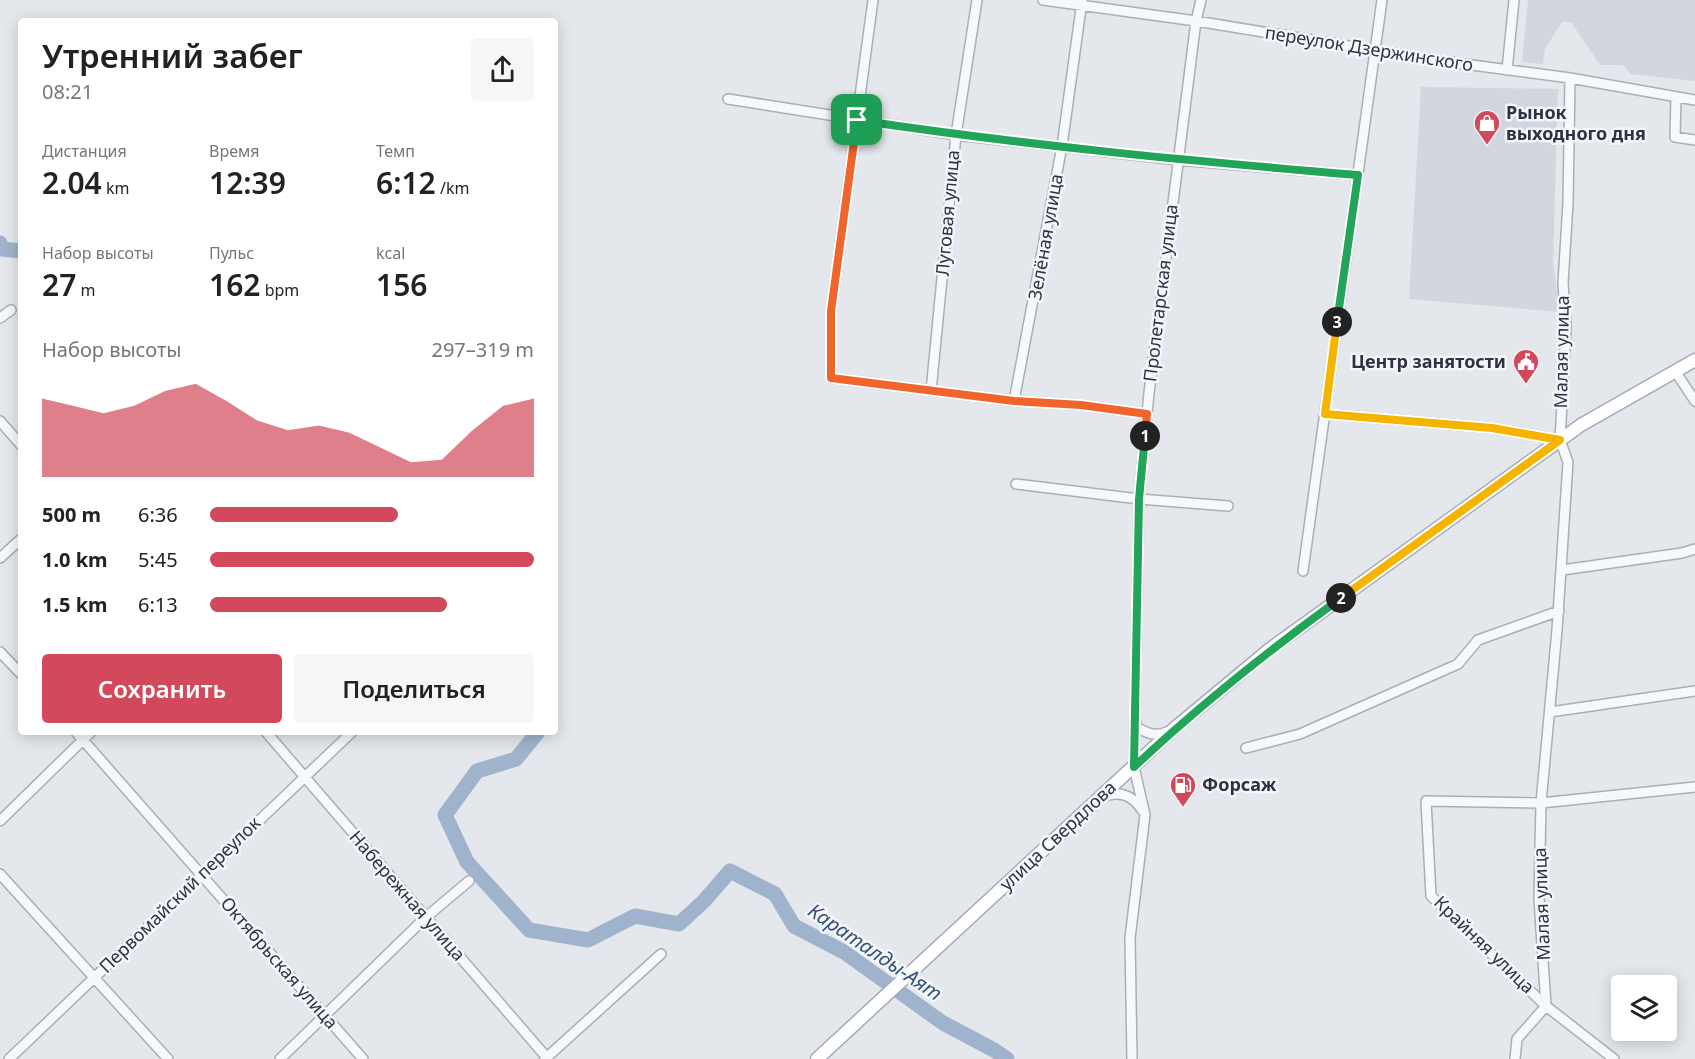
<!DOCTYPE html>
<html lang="ru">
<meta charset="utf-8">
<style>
:root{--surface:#fff;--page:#f6f6f6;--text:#222;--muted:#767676;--accent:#d1495b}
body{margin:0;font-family:"Noto Sans",sans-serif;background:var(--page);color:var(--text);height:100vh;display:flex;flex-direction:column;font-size:22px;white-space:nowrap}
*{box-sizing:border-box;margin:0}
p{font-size:20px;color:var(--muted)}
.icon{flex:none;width:33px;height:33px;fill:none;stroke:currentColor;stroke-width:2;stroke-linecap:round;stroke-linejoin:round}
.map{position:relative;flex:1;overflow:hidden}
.panel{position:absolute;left:18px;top:18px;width:540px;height:717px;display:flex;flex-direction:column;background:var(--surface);border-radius:6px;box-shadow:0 3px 15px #0003}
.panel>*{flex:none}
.tools{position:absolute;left:1611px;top:975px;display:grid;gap:12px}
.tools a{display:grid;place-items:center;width:66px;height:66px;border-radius:6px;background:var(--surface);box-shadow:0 3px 15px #0003;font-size:30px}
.pin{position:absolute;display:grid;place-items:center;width:51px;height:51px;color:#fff;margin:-26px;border-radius:12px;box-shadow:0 3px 9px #0006}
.km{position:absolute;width:30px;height:30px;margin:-15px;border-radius:50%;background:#222;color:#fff;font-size:16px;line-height:30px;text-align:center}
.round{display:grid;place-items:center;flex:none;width:63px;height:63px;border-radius:6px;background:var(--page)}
.summary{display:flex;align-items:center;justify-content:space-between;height:102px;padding:0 24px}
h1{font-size:33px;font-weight:600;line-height:45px}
.metrics{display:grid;grid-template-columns:repeat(3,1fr);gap:9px;height:102px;padding:6px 24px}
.metrics div{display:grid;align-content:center}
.metrics b{font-size:30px;font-weight:600}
.metrics small{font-size:16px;font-weight:400}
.metrics p{font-size:16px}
.chart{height:168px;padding:12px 24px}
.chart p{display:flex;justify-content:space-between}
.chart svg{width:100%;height:108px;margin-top:6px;fill:var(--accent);opacity:.7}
.action{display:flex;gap:12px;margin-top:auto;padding:12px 24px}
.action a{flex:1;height:69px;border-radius:6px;background:var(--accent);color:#fff;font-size:24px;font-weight:600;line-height:69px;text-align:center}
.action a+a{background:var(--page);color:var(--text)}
ul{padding:0 24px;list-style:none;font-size:20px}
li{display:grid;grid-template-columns:96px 72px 1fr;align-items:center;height:45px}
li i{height:15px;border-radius:8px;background:var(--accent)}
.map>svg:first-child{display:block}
.built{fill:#d2d6de}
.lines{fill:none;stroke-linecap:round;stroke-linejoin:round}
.river{stroke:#9fb4cc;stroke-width:15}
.minor-casing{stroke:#a9aeb7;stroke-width:12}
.major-casing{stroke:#a3abb8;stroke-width:15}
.minor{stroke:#f7f8fa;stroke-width:9}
.major{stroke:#fff;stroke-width:12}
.split-1-casing{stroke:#fff;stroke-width:12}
.split-2-casing{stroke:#fff;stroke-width:12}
.split-3-casing{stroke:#fff;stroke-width:12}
.split-4-casing{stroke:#fff;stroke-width:12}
.split-1{stroke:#f0652b;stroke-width:8}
.split-2{stroke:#22a559;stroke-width:8}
.split-3{stroke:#f5b400;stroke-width:8}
.split-4{stroke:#22a559;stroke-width:8}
.labels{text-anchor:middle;stroke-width:5;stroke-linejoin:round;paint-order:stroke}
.street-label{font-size:18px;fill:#2b3445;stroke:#f4f6f9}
.poi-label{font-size:18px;font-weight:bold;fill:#2b3445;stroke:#f4f6f9;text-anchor:start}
.water-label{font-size:20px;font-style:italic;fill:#34527a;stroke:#f4f6f9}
</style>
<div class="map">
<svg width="1695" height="1059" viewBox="0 0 1695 1059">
<rect width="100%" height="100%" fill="#e4e7ec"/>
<!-- built -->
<path class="built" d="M1528,0h167v81l-64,-7 -8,-9h-23l-29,-43h-9l-17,27 -2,15 -21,-2z
M1421,87l137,2 -5,175 7,48 -151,-13z"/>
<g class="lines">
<!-- river -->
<path class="river" d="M0,243l2,6 19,2
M538,732l-22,27 -39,12 -32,44 22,47 62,68 59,10 47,-24 44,8 25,-23 26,-30 45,23 19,32 50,26 99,71 51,27 13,9"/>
<!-- minor casing -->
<g class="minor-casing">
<path id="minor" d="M873,0l-42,311v67l183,23 67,4 66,9
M1043,0l153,21 238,39 136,18 125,22
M1507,70l7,-70
M1676,97l-1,40 20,3
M728,99l228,36 222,25 179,15
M0,318l11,-8
M1675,371l20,30
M931,391l25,-256 21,-135
M1014,401l48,-255 20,-145
M1325,414l167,14 68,12
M0,421l21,24
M1016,484l123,15 89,7
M0,558l21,-19
M1562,570l120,-17 13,-4
M1303,571l79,-571
M0,652l21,22
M1550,712l145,-21
M1135,721l2,6c10,7 20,10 32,4
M76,732l287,327
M266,732l282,327
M1246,748l54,-14 158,-70 20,-24 81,-29
M1101,798c17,-8 31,-4 41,12
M0,821l91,-89
M0,874l168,185
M1546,1006l-7,-108 2,-95 16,-173 11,-168 -8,-22 6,-113 -3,-44 5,-80 2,-125
M9,1059l343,-327
M280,1059l145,-141 44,-37
M545,1059l116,-105
M1132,1059l-2,-121 15,-123 -11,-48 5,-268 10,-106 47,-372 5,-21
M1515,1059l2,-20 29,-33
M1614,1059l-68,-53 -115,-110 -5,-95 115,2 154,-16"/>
</g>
<!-- major casing -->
<g class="major-casing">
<path id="major" d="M817,1059l359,-332 94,-78 311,-224 114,-65"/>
</g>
<!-- minor -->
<use href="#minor" class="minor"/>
<!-- major -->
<use href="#major" class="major"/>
</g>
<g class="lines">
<!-- split-1 casing -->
<g class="split-1-casing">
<path id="split-1" d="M857,120l-26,191v67l183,23 67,4 66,9 -2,22"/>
</g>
<!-- split-2 casing -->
<g class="split-2-casing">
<path id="split-2" d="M1145,436l-6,63 -5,268c65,-61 134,-116 207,-169"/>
</g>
<!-- split-3 casing -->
<g class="split-3-casing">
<path id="split-3" d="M1337,322l-12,92 167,14 68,12 -219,158"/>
</g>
<!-- split-4 casing -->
<g class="split-4-casing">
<path id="split-4" d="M857,120c166,25 333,41 501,55l-21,147"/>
</g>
<!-- split-1 -->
<use href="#split-1" class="split-1"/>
<!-- split-2 -->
<use href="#split-2" class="split-2"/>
<!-- split-3 -->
<use href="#split-3" class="split-3"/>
<!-- split-4 -->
<use href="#split-4" class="split-4"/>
</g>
<!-- icons -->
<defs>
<g id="shop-pin" transform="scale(1.35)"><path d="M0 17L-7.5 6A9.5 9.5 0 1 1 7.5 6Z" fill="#d1495b" stroke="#f4f6f9"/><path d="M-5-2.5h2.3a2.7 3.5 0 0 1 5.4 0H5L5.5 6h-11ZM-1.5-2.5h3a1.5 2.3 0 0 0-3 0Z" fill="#fff"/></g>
<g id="civic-pin" transform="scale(1.35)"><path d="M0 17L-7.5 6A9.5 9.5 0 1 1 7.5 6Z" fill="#d1495b" stroke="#f4f6f9"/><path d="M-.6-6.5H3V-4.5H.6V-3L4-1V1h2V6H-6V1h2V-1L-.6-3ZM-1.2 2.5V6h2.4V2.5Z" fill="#fff"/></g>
<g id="fuel-pin" transform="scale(1.35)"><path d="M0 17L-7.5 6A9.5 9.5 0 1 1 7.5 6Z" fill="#d1495b" stroke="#f4f6f9"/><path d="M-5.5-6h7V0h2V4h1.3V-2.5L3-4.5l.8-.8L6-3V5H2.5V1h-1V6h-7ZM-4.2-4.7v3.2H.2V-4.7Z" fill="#fff"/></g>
</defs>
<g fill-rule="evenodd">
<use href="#shop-pin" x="1487" y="123"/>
<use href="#civic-pin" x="1526" y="362"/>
<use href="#fuel-pin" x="1183" y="785"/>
</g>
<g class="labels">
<!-- street labels -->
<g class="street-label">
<text transform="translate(1369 49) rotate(9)" y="6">переулок Дзержинского</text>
<text transform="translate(948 213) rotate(-85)" y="6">Луговая улица</text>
<text transform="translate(1046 237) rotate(-80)" y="6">Зелёная улица</text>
<text transform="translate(1161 293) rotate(-83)" y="6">Пролетарская улица</text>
<text transform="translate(1562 352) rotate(-89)" y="6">Малая улица</text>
<text transform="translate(1058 836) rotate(-43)" y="6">улица Свердлова</text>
<text transform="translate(180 895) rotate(-44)" y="6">Первомайский переулок</text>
<text transform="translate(407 896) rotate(49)" y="6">Набережная улица</text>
<text transform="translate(1542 904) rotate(-92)" y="6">Малая улица</text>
<text transform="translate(1484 945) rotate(44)" y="6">Крайняя улица</text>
<text transform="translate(279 963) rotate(49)" y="6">Октябрьская улица</text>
</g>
<!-- poi labels -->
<g class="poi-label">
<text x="1506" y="119">Рынок<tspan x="1506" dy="21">выходного дня</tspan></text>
<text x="1506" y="368" text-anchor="end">Центр занятости</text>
<text x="1202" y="791">Форсаж</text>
</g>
<!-- water labels -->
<g class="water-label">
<text transform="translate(875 952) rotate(34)" y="7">Караталды-Аят</text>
</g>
</g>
</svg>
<div class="tools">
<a><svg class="icon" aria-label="layers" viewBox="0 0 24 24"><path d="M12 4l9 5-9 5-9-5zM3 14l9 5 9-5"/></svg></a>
</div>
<div class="pin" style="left:857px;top:120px;background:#1e9e55"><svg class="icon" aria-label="arrive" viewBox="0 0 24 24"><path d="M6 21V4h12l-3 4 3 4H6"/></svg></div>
<b class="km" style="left:1145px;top:436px">1</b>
<b class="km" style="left:1341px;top:598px">2</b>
<b class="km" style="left:1337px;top:322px">3</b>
<section class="panel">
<div class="summary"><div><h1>Утренний забег</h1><p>08:21</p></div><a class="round"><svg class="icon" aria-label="share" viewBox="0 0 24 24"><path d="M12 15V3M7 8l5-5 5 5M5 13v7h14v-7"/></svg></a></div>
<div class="metrics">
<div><p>Дистанция</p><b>2.04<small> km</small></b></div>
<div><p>Время</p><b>12:39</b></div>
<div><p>Темп</p><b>6:12<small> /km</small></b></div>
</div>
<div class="metrics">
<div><p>Набор высоты</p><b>27<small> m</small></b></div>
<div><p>Пульс</p><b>162<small> bpm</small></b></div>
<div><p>kcal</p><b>156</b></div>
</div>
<div class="chart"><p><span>Набор высоты</span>297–319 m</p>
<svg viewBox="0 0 160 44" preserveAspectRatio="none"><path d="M0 44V12L10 15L20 18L30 15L40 9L50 6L60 13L70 21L80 25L90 23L100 26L110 32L120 38L130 37L140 25L150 15L160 12V44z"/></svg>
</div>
<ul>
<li><b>500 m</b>6:36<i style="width:58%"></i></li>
<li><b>1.0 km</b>5:45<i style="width:100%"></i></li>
<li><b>1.5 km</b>6:13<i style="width:73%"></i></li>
</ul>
<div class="action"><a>Сохранить</a><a>Поделиться</a></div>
</section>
</div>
